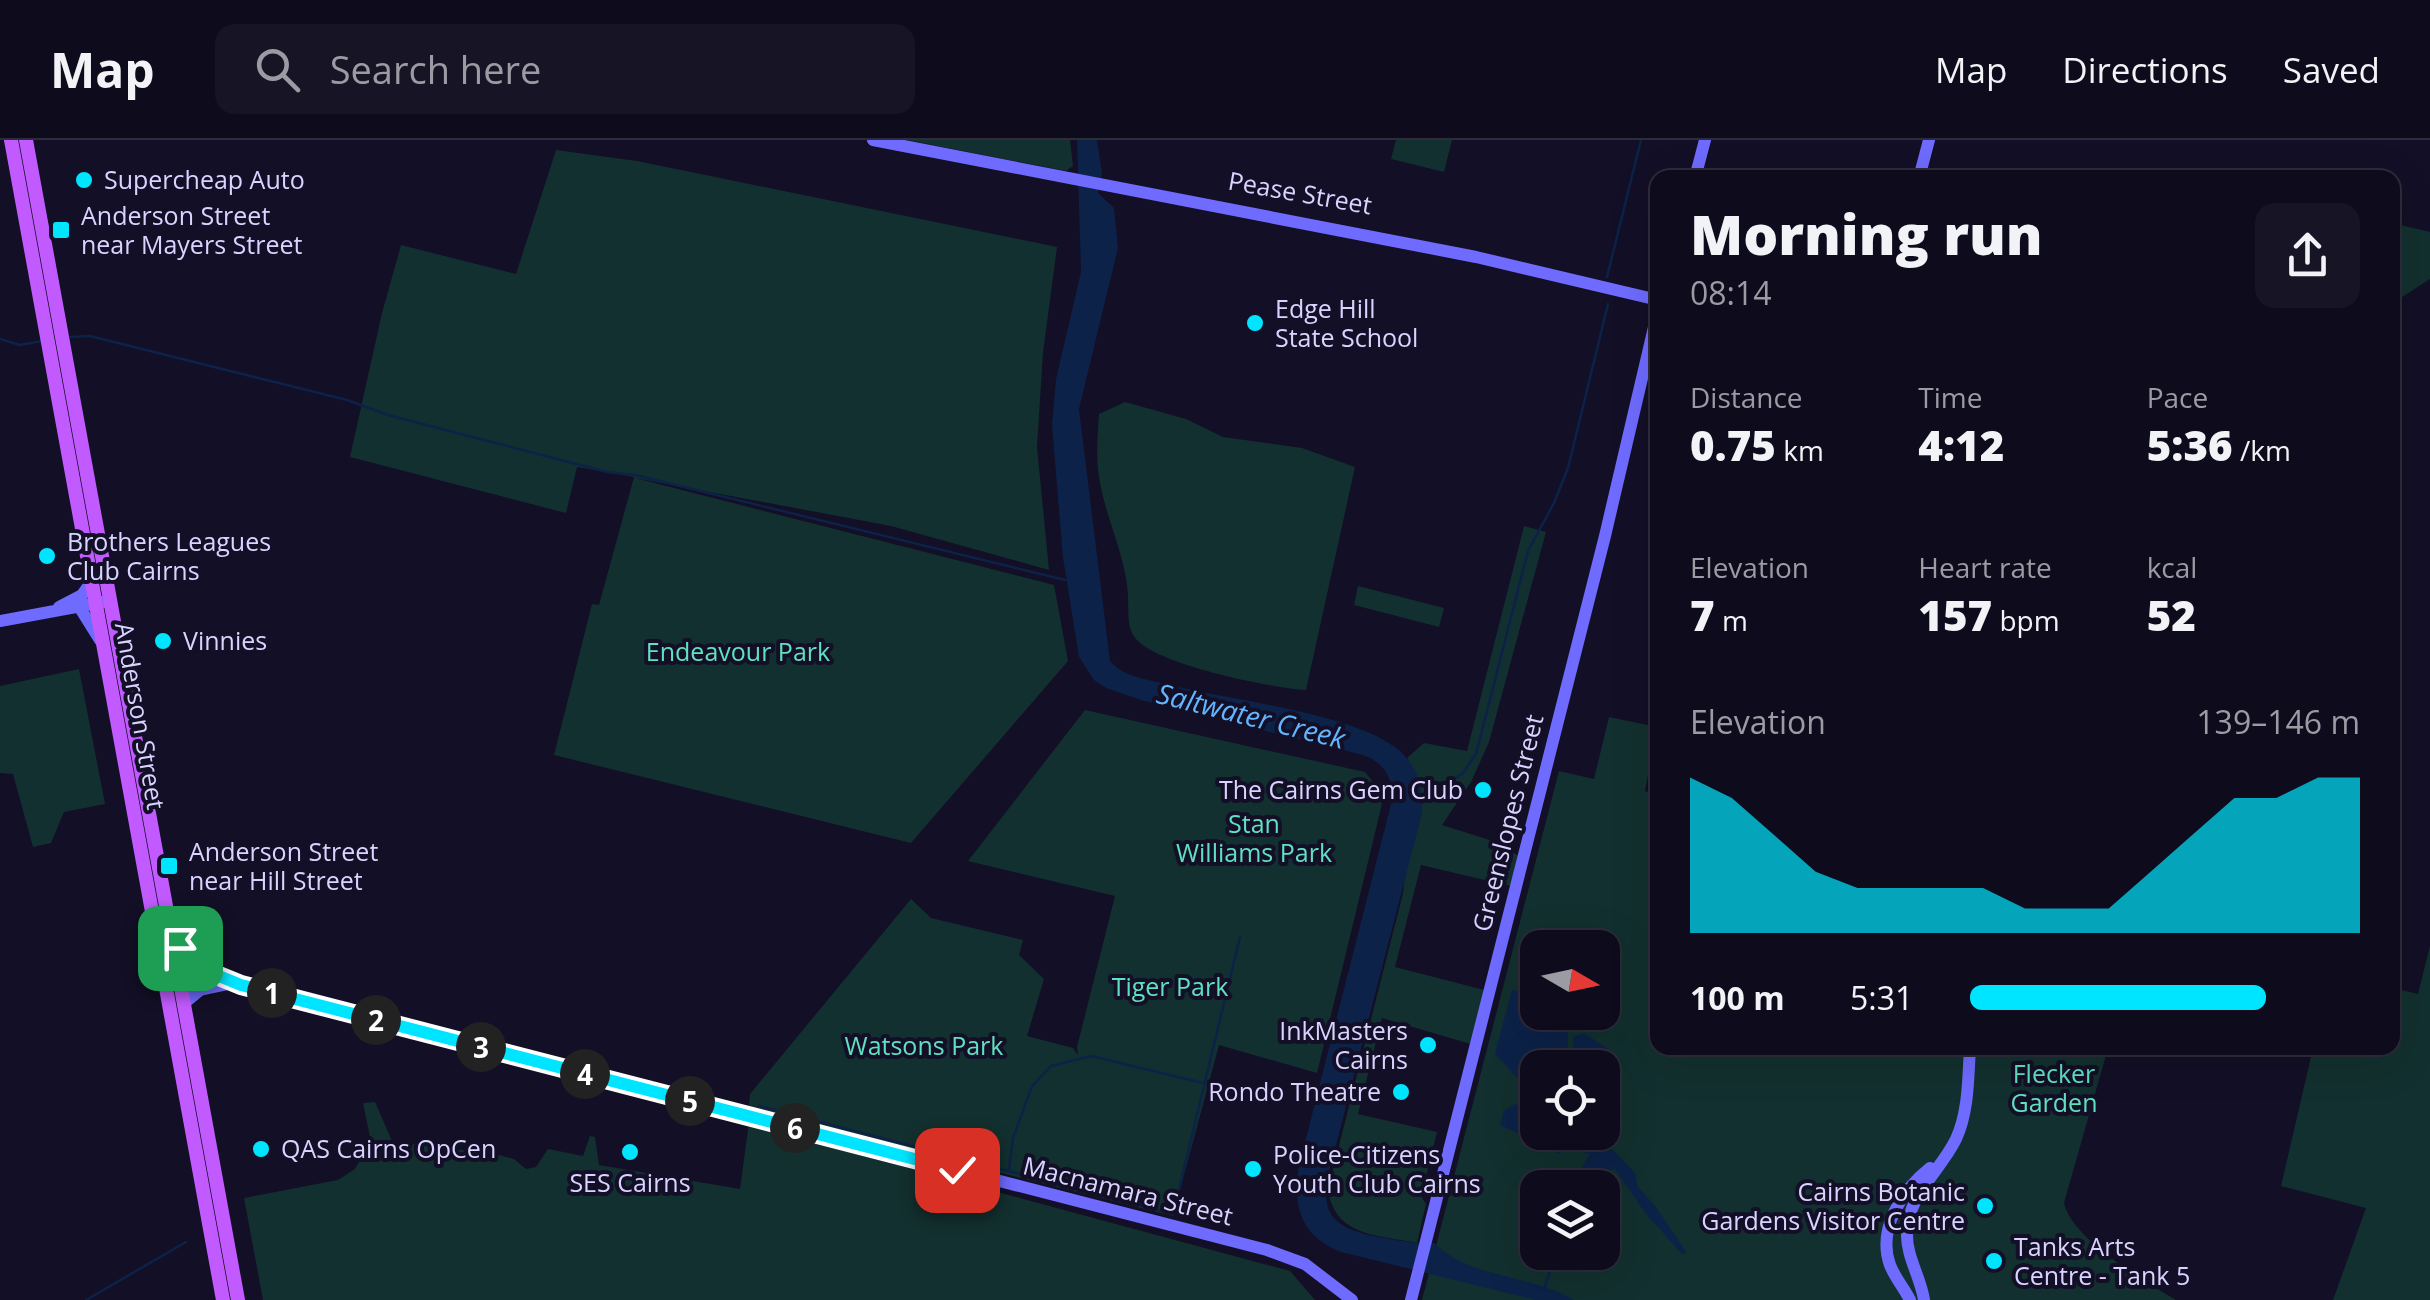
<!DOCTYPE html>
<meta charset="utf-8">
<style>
:root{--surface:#0e0b1c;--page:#171425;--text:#f1f3f6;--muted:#9b9ba3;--line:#2e2b3b;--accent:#00e5ff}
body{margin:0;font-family:"Open Sans",sans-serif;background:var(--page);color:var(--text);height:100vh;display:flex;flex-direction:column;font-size:38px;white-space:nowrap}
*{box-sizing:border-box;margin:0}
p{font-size:32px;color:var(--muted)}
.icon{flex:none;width:55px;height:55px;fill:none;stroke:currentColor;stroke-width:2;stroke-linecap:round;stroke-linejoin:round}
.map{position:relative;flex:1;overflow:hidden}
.panel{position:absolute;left:1650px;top:30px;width:750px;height:885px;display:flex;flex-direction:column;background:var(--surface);border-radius:20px;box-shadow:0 10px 40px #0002,0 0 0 2px var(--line)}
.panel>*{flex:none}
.needle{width:65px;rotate:99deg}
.buttons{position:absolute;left:1520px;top:790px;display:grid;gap:20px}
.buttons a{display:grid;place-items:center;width:100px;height:100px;border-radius:20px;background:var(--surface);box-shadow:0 10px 40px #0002,0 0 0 2px var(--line);font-size:50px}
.pin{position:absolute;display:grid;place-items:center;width:85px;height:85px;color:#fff;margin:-42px;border-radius:20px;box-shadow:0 5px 15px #0006}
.km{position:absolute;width:50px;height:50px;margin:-25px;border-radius:50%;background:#222;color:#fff;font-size:28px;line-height:50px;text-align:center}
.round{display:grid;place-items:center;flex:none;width:105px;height:105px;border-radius:20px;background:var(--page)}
.headline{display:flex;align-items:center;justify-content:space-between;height:170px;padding:0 40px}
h1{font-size:55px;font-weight:800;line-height:75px}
.stats{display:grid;grid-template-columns:repeat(3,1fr);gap:15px;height:170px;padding:10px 40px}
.stats div{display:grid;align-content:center}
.stats b{font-size:42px;font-weight:800}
.stats small{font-size:28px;font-weight:400}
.stats p{font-size:28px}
.chart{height:280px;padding:20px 40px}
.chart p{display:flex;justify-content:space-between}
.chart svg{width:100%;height:180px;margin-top:10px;fill:var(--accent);opacity:.7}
ul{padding:0 40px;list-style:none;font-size:32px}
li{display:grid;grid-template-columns:160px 120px 1fr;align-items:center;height:75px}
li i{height:25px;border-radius:12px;background:var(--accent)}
header{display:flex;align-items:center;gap:60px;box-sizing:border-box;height:140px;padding:0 50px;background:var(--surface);border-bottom:2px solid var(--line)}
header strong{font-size:48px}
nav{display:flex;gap:55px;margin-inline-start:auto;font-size:35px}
.search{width:700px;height:90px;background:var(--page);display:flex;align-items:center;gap:25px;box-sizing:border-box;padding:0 35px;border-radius:20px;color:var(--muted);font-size:38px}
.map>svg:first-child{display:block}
.green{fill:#12302f;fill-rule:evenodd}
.water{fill:#0c2248}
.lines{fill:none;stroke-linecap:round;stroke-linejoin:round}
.stream{stroke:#0c2248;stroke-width:2.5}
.secondary{stroke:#6f6bff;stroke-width:12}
.primary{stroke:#c25bff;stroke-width:14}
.route-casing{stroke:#fff;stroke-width:20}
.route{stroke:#00e5ff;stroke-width:12}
.poi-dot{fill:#00e5ff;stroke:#130f26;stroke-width:4}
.labels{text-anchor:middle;stroke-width:8;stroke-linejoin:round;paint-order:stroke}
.poi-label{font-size:25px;fill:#d9d4ff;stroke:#130f26;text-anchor:start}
.street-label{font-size:25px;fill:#d9d4ff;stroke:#130f26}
.park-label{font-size:25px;fill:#5fe0c0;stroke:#130f26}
.water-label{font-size:28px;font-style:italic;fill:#62b6ff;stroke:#130f26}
</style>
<header>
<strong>Map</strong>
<div class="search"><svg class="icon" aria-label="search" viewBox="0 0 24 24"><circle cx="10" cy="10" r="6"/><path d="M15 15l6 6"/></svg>Search here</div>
<nav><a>Map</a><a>Directions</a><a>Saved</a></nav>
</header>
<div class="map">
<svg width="2430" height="1160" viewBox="0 0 2430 1160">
<rect width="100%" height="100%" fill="#130f26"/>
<!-- green -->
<path class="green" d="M907,0h163l3,26 -7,5z
M1396,0h56l-8,32 -53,-13z
M556,10l81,11 420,86 -14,106 -6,94 12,123 -158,-44 -256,-48 419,107 14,76 -157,182 -357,-88 38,-151 7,1 35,-128 -57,-10 -11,46 -216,-56 32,-144 19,-68 115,29z
M2392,83l38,9v47l-37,24z
M1125,262l61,17 37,18 79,11 53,19 -49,223c-36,-2 -146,-25 -169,-50 -11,-11 -8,-29 -9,-44 -2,-43 -26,-84 -30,-127 -2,-18 0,-37 1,-55z
M1524,386l22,6 -57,210 -18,40 -29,43 54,17 26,16 -8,29 -93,-22 -26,102 93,24 -14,54 -92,-27 -24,96 79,18 -16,64 5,8 -9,39c-38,-8 -83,-6 -89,-54l75,-296 12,-121 -8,-14 17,-15 43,8z
M1358,446l86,22 -5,19 -85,-22z
M79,529l26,135 -41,8 -13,31 -18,4 -20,-73 -13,-1v-87z
M1085,570l280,62 14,17 3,15 -65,269 -98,-28 -46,171 -416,-104 -8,-7 1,-11 161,-195 20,19 92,22 -4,15 25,24 -17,57 46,12 5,7 -1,-8 38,-151 -147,-35z
M1609,577l48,10 -12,64 12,4 1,253h450l-44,155c8,36 80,78 112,97h-754l137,-529 35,8zM1538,808h64v64h-64zM1538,928h64v64h-64zM1538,1048h64v64h-64z
M2430,806v354h-97l33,-92 -85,-22 32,-138h79l1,-60 25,6z
M375,962l17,39 107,14 15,4 12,10 10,-2 12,-18 35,7 7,-20 5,1 4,28 141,24 9,-67 52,17 489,132 25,29h-1052l-19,-102 94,-18 17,-11 16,-27 -8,-39z"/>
<!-- water -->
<path class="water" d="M1077,0h20l5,33 -4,20 16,15 4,40 -39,161 31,252c14,16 36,18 56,23 58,16 200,29 239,72 15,17 18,35 17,57l-93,359c-12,49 13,58 56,66 17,3 31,6 49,5 38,37 95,30 140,57h-38l-195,-48c-40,-15 -49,-46 -42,-86l91,-358c5,-25 -2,-44 -27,-53l-222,-55 -35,-12 -12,-8 -15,-23 -16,-99 -11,-133 4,-46 25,-107z
M1512,850l16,2 9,6 1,14 21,1 9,6v34l13,10 5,-2 -12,-8 -1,-16 11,-4 25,17 2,19 -8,14 -1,-15h-64l-1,20 -18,-8 -24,-26z
M1515,964l22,5 1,23 58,1 39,40 3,14 18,20 31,46 -5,1 -36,-40 -31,-45 -5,1 -7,24 -1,-6 -33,-1 21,-33 -18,-4 -14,3 -58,-28 4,-14z"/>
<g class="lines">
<!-- stream -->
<path class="stream" d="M1607,137l34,-137
M69,197l21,-1 257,64 41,15 219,57 28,3 430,105
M0,199l20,6 22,-4
M1422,663l41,-30 13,-19 52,-203 26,-48 14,-35 40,-164
M759,966l414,108 67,-277
M1009,1030l4,-32 19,-52 19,-20 40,-10 112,27
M1545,1146l7,-21
M86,1160l100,-58"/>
<!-- secondary -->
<path class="secondary" d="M873,0l603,117 182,43
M1695,38l10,-38
M1919,38l10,-38
M59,467l23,-12 10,-14
M80,468l20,32
M0,481l103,-19
M176,792l7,21 16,20
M171,839c27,-7 44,-5 70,6l1026,265 38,14 47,36
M183,864l17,-14 28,-6
M1411,1160l194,-764 53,-226
M1910,1160c-6,-12 -15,-22 -20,-35 -13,-36 12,-75 40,-97
M1924,1160c-3,-22 -18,-44 -17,-67 1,-39 33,-61 49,-94 13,-28 12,-62 14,-91"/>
<!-- primary -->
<path class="primary" d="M11,0l212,1160
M26,0l212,1160"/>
</g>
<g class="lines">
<!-- route casing -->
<g class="route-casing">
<path id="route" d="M180,808l19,26h15l27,11 716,185"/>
</g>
<!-- route -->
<use href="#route" class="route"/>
</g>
<!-- markers -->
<g class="poi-dot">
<circle cx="84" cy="40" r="10"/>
<rect x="51" y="80" width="20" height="20" rx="5"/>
<circle cx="1255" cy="183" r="10"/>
<circle cx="47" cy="416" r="10"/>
<circle cx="163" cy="501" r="10"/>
<circle cx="1483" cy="650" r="10"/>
<rect x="159" y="716" width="20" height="20" rx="5"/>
<circle cx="1428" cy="905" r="10"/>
<circle cx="1401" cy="952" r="10"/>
<circle cx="261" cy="1009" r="10"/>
<circle cx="630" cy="1012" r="10"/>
<circle cx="1253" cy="1029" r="10"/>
<circle cx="1985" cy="1066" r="10"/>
<circle cx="1994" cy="1121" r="10"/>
</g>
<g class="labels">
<!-- poi labels -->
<g class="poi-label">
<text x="104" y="49">Supercheap Auto</text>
<text x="81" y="85">Anderson Street<tspan x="81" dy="29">near Mayers Street</tspan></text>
<text x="1275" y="178">Edge Hill<tspan x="1275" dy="29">State School</tspan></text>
<text x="67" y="411">Brothers Leagues<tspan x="67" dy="29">Club Cairns</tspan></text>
<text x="183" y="510">Vinnies</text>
<text x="1463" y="659" text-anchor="end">The Cairns Gem Club</text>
<text x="189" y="721">Anderson Street<tspan x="189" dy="29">near Hill Street</tspan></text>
<text x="1408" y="900" text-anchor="end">InkMasters<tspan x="1408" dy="29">Cairns</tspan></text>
<text x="1381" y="961" text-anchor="end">Rondo Theatre</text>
<text x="281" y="1018">QAS Cairns OpCen</text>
<text x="1273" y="1024">Police-Citizens<tspan x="1273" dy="29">Youth Club Cairns</tspan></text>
<text x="630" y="1052" text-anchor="middle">SES Cairns</text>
<text x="1965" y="1061" text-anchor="end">Cairns Botanic<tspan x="1965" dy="29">Gardens Visitor Centre</tspan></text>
<text x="2014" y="1116">Tanks Arts<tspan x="2014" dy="29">Centre - Tank 5</tspan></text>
</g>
<!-- street labels -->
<g class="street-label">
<text transform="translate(1300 53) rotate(10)" y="9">Pease Street</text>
<text transform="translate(140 576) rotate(80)" y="9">Anderson Street</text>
<text transform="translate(1508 683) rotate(-76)" y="9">Greenslopes Street</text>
<text transform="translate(1128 1051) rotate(14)" y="9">Macnamara Street</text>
</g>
<!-- park labels -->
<g class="park-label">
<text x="738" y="521">Endeavour Park</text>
<text x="1254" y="693">Stan<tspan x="1254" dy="29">Williams Park</tspan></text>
<text x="1170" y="856">Tiger Park</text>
<text x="924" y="915">Watsons Park</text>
<text x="2054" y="943">Flecker<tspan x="2054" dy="29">Garden</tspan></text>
</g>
<!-- water labels -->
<g class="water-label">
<text transform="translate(1251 576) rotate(14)" y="10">Saltwater Creek</text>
</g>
</g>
</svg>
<div class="buttons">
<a><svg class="needle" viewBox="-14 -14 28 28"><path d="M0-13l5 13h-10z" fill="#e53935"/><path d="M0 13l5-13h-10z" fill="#9b9ba3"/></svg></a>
<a><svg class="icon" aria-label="locate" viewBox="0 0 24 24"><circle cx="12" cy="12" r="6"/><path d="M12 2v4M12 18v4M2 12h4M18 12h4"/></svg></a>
<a><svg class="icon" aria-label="layers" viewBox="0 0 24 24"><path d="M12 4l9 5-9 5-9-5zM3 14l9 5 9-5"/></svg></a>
</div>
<div class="pin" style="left:180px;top:808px;background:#1e9e55"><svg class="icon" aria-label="arrive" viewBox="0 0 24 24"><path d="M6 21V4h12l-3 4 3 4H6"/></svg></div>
<div class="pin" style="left:957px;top:1030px;background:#d93025"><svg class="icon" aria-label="check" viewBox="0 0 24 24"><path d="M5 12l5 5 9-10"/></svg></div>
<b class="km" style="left:272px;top:853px">1</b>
<b class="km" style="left:376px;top:880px">2</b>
<b class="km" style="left:481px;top:907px">3</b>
<b class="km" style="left:585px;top:934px">4</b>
<b class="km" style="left:690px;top:961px">5</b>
<b class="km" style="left:795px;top:988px">6</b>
<section class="panel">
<div class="headline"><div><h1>Morning run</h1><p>08:14</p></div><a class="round"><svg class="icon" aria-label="share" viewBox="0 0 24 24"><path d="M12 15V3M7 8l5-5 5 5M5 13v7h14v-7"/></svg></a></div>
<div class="stats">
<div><p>Distance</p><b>0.75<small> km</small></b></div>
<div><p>Time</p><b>4:12</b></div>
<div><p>Pace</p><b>5:36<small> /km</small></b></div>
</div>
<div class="stats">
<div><p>Elevation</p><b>7<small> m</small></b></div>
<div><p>Heart rate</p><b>157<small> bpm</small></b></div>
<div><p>kcal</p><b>52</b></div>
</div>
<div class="chart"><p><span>Elevation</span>139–146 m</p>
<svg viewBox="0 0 160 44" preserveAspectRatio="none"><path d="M0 44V6L10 11L20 20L30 29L40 33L50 33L60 33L70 33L80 38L90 38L100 38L110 29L120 20L130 11L140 11L150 6L160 6V44z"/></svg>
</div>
<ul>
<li><b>100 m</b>5:31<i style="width:76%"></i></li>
</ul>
</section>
</div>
